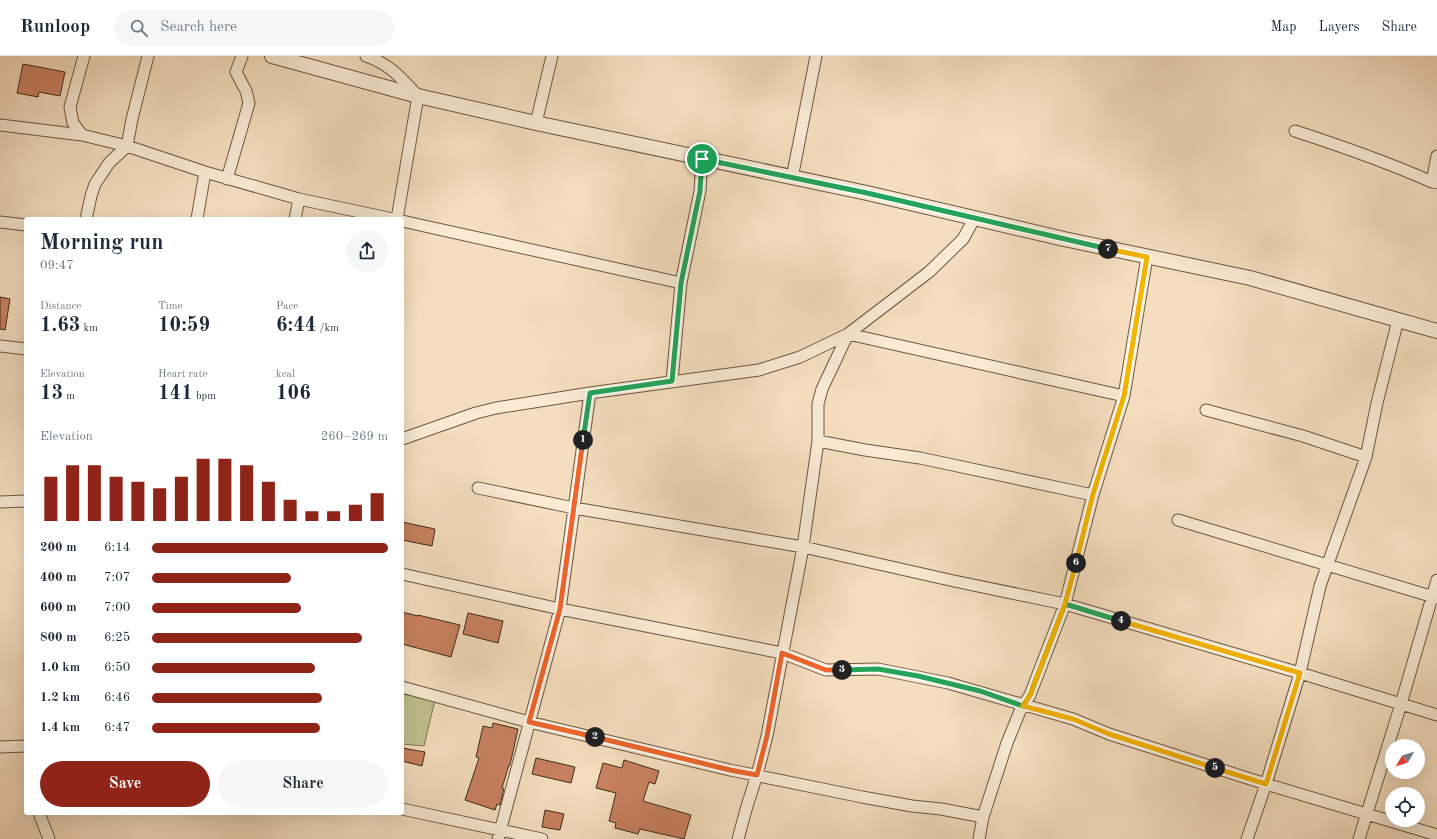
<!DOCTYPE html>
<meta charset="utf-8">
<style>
:root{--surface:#fff;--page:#f6f6f7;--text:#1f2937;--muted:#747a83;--line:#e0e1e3;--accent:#8f2418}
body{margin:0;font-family:"Old Standard TT",serif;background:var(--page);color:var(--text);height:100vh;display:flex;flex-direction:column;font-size:15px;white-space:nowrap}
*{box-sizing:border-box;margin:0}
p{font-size:13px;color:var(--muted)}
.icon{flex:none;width:22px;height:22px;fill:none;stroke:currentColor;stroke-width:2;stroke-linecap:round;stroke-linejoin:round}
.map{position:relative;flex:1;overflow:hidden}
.side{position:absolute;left:24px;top:161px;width:380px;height:598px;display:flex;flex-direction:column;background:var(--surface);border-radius:4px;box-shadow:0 4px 16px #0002}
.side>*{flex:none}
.needle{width:26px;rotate:231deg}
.controls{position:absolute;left:1385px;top:683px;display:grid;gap:8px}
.controls a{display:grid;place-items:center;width:40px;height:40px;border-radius:50%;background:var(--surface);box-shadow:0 4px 16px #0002;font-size:20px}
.pin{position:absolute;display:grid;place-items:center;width:34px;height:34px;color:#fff;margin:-17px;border:2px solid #fff;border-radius:50%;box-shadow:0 1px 4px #0007}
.km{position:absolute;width:20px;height:20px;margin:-10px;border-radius:50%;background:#222;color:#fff;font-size:11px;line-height:20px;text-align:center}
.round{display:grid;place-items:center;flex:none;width:42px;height:42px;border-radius:21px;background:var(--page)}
.overview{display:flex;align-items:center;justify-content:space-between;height:68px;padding:0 16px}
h1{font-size:22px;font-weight:600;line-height:30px}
.stats{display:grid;grid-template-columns:repeat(3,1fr);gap:6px;height:68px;padding:4px 16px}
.stats div{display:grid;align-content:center}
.stats b{font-size:20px;font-weight:600}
.stats small{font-size:11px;font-weight:400}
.stats p{font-size:11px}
.chart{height:112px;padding:8px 16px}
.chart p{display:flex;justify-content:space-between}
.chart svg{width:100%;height:72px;margin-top:4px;stroke:var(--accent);stroke-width:6}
.button{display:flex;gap:8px;margin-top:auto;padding:8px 16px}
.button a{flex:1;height:46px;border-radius:24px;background:var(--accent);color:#fff;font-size:16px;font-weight:600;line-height:46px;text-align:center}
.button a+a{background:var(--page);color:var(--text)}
ul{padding:0 16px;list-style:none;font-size:13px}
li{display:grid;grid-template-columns:64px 48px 1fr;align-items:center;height:30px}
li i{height:10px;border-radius:5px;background:var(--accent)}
header{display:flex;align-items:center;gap:24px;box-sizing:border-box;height:56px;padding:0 20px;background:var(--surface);border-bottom:1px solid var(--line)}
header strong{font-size:19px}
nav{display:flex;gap:22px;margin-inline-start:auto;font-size:14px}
.search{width:280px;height:36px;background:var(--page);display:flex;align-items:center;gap:10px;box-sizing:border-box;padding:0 14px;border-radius:22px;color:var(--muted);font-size:15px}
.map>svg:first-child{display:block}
.green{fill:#c0c08f;stroke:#7e7653}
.building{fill:#c98161;stroke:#3b2c17}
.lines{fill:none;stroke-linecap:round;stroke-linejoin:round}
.minor-casing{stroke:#6a5841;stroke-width:13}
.tertiary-casing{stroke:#6a5841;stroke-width:16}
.minor{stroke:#f8ead5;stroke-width:11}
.tertiary{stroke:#f8ead5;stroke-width:14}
.split-1-casing{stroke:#fff;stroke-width:8}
.split-2-casing{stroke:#fff;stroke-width:8}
.split-3-casing{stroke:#fff;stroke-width:8}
.split-4-casing{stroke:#fff;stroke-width:8}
.split-5-casing{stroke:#fff;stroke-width:8}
.split-6-casing{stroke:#fff;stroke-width:8}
.split-7-casing{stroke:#fff;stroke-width:8}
.split-8-casing{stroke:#fff;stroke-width:8}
.split-1{stroke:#22a559;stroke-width:5}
.split-2{stroke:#f0652b;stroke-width:5}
.split-3{stroke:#f0652b;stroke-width:5}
.split-4{stroke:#22a559;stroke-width:5}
.split-5{stroke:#f5b400;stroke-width:5}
.split-6{stroke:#f5b400;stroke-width:5}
.split-7{stroke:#f5b400;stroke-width:5}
.split-8{stroke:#22a559;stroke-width:5}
</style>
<header>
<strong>Runloop</strong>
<div class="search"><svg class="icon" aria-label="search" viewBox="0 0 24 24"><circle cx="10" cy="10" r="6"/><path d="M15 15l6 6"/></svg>Search here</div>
<nav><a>Map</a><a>Layers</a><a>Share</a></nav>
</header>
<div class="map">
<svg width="1437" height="783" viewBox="0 0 1437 783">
<rect width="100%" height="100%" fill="#f5debf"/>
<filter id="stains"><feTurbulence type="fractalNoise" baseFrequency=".005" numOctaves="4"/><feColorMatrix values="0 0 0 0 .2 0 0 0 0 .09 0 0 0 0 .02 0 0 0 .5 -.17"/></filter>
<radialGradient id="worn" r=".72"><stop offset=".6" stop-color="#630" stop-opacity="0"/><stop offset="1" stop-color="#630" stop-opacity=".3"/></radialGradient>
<!-- green -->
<path class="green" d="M402,638l33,6 -11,46 -22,-2z"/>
<!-- building -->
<path class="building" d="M23,8l42,8 -5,24 -21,-4 -1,5 -21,-4z
M0,241l10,2 -5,31 -5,-1z
M402,466l33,7 -3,17 -30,-6z
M402,556l16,4v-1l42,10 -9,32 -49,-13z
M468,557l35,8 -5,22 -35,-9z
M493,667l25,6 -8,36h-1l-7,23 2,1 -4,16 -3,-1 -2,6 -30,-10 14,-42 -3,-1 7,-31 9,2z
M402,692l23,4 -3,14 -20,-5z
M536,702l39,9 -4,16 -39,-9z
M624,704l35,11 -4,13 -6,-2 -6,19 48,14 -7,24 -44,-10 -2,5 -23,-6 1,-5 -7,-2 7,-28 -20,-5 7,-25 19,5z
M545,754l19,4 -4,16 -18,-3z"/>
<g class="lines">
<!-- minor casing -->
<g class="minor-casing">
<path id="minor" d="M84,0l-14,51 3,16 9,12 45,11 78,26 94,27 94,20
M366,0c24,8 35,22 52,40l-21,123
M536,67l16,-67
M0,69l82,10
M1295,75c46,15 92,31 137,51
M1437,100l-5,26 5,1
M792,122l24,-122
M227,123l22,-76 -3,-12 -10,-19 6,-16
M86,163l5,-23 4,-12 14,-21 18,-17 5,-27 16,-63
M197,163l8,-47
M295,163l4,-20
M402,165l279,62
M0,166l26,3
M0,290l26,3
M672,325l9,-98 19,-92 2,-32
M1206,354l97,26 63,21
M402,383l74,-26 20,-5 94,-15 169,-23 41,-13 48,-23 81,-62 34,-33 11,-20
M818,385l47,9 55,8 173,37
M478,432l96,20 229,39 151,34 111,23 235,69 137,42
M0,446l26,-1
M1178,464l259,78
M402,518l158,35 222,44 44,17 52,-1 70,14 125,36 36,15 157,50 171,51
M402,631l127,35 201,48 132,27 50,9 29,3 42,8
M0,691l26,-1
M402,753l140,30
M39,757l10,26
M498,783l62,-230 30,-216
M738,783l9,-33 10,-31 10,-39 36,-189 15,-106v-37l4,-15 26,-55 276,62
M979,783l4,-22 24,-74 13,-32 10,-16 35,-91 28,-109 31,-99 23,-139
M1247,783l19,-55 34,-111 20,-87 46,-129 11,-54 21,-83
M1359,783l42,-135 36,-124"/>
</g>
<!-- tertiary casing -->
<g class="tertiary-casing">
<path id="tertiary" d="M272,0l146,40 118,27 331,70 197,46 186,39 187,53"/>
</g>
<!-- minor -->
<use href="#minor" class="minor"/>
<!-- tertiary -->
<use href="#tertiary" class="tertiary"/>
</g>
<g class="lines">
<!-- split-1 casing -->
<g class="split-1-casing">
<path id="split-1" d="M583,384l7,-47 82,-12 9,-98 19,-92 2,-32"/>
</g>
<!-- split-2 casing -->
<g class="split-2-casing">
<path id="split-2" d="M583,384l-23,169 -31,113 66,15"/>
</g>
<!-- split-3 casing -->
<g class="split-3-casing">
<path id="split-3" d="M595,681l135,33 27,5 10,-39 15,-83 44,17h16"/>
</g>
<!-- split-4 casing -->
<g class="split-4-casing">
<path id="split-4" d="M842,614l36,-1 40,7 62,15 43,15 7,-11 35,-91 56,17"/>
</g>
<!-- split-5 casing -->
<g class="split-5-casing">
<path id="split-5" d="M1121,565l179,52 -34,111 -51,-16"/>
</g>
<!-- split-6 casing -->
<g class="split-6-casing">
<path id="split-6" d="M1076,507l-11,41 -35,91 -7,11 50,13 36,15 106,34"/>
</g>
<!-- split-7 casing -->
<g class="split-7-casing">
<path id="split-7" d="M1076,507l17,-69 31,-98 23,-139 -39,-8"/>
</g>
<!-- split-8 casing -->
<g class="split-8-casing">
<path id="split-8" d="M702,103l165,34 241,56"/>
</g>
<!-- split-1 -->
<use href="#split-1" class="split-1"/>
<!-- split-2 -->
<use href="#split-2" class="split-2"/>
<!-- split-3 -->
<use href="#split-3" class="split-3"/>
<!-- split-4 -->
<use href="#split-4" class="split-4"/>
<!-- split-5 -->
<use href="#split-5" class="split-5"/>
<!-- split-6 -->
<use href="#split-6" class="split-6"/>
<!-- split-7 -->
<use href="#split-7" class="split-7"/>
<!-- split-8 -->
<use href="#split-8" class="split-8"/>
</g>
<rect width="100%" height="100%" filter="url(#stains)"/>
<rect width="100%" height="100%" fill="url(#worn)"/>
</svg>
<div class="controls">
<a><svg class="needle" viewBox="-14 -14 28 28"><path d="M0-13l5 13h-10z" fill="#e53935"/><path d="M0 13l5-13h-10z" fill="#747a83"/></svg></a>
<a><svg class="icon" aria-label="locate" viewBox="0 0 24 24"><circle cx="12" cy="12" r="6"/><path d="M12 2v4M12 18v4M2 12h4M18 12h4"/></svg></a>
</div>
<div class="pin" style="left:702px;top:103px;background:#1e9e55"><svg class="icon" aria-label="arrive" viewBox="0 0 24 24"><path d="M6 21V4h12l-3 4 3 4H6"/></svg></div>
<b class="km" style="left:583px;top:384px">1</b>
<b class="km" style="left:595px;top:681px">2</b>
<b class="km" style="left:842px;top:614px">3</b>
<b class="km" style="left:1121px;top:565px">4</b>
<b class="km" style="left:1215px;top:712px">5</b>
<b class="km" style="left:1076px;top:507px">6</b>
<b class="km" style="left:1108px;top:193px">7</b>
<section class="side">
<div class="overview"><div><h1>Morning run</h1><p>09:47</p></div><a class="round"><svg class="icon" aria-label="share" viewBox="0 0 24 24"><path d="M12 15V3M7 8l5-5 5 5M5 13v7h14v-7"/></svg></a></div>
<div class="stats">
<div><p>Distance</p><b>1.63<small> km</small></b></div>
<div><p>Time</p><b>10:59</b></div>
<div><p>Pace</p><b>6:44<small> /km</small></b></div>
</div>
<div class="stats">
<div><p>Elevation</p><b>13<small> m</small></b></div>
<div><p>Heart rate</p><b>141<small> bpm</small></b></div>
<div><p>kcal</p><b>106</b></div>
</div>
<div class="chart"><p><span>Elevation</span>260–269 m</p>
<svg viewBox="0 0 160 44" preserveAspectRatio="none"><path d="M5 44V17M15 44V10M25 44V10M35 44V17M45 44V20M55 44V24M65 44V17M75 44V6M85 44V6M95 44V10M105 44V20M115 44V31M125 44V38M135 44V38M145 44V34M155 44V27"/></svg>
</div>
<ul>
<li><b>200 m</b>6:14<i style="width:100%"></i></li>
<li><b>400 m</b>7:07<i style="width:59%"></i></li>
<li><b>600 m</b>7:00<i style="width:63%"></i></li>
<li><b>800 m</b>6:25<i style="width:89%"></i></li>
<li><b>1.0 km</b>6:50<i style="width:69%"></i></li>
<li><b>1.2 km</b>6:46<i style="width:72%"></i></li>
<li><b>1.4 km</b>6:47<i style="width:71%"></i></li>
</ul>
<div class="button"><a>Save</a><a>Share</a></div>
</section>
</div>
